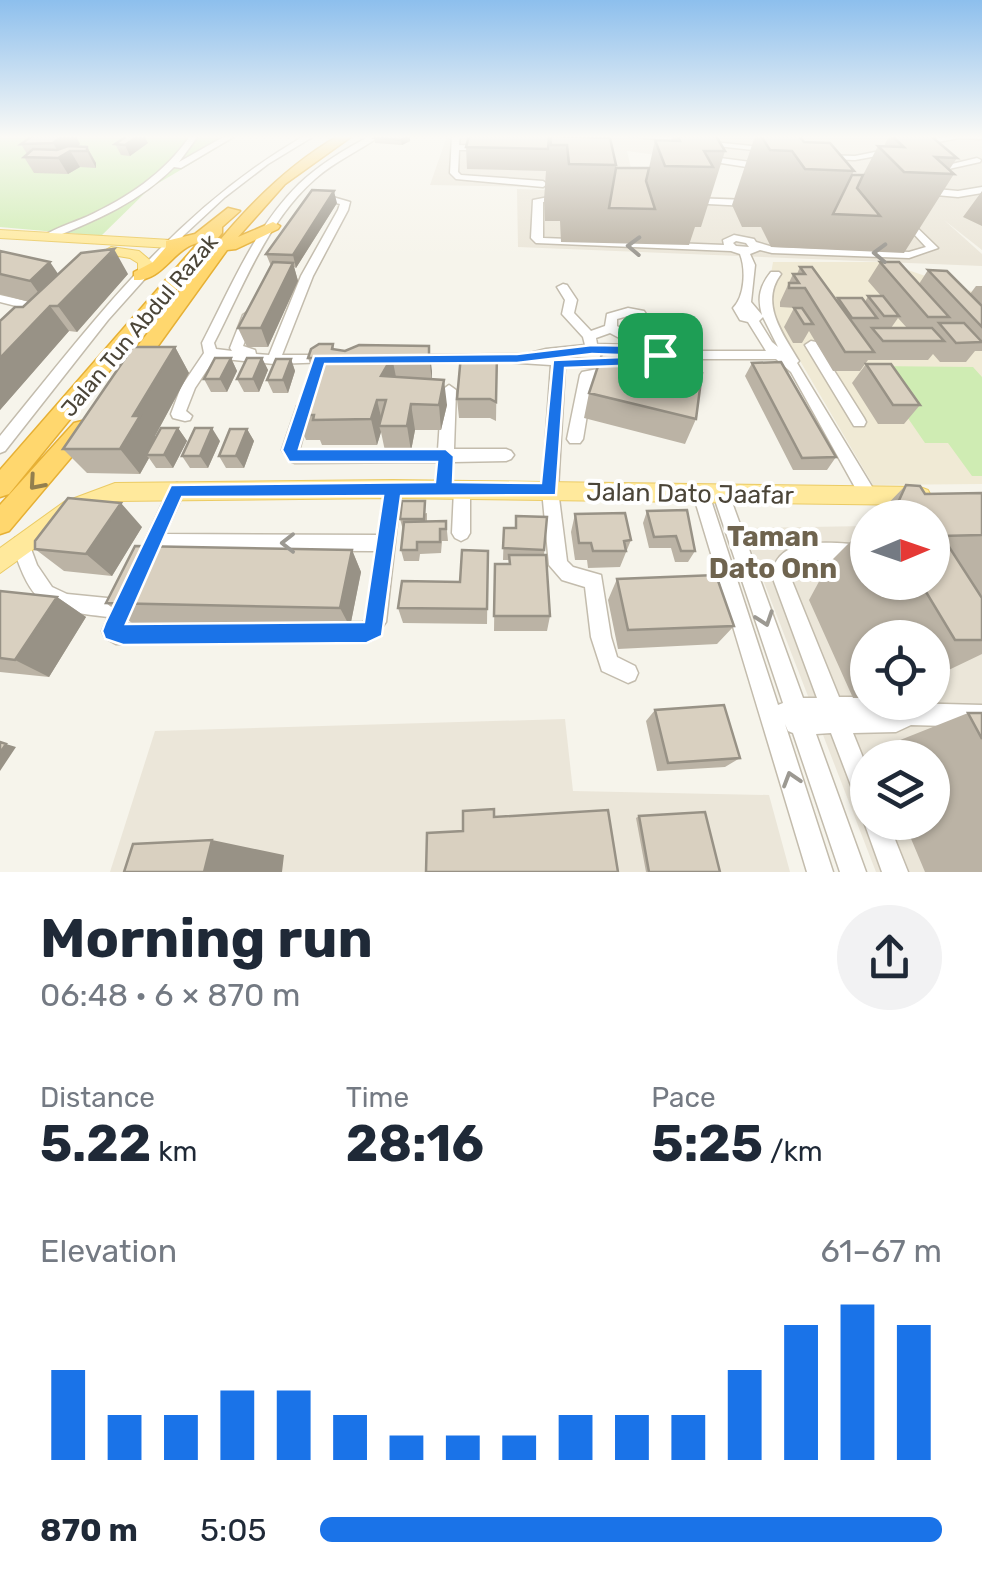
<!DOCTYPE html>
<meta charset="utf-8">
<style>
:root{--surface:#fff;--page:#f2f2f3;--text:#1f2937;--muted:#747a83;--accent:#1a73e8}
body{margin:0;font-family:Rubik,sans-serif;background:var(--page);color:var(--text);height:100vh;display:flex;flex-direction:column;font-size:38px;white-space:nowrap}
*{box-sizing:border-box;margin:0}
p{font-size:32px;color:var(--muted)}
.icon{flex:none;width:55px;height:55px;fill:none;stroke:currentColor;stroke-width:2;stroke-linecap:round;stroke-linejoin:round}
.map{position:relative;height:872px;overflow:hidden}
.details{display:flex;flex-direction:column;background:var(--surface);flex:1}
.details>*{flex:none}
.needle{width:65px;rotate:88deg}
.fabs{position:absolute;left:850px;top:500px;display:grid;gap:20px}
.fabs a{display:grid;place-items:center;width:100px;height:100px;border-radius:50%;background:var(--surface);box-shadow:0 2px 8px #0004;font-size:50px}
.pin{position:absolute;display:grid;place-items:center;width:85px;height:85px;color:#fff;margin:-42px;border-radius:20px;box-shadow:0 5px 15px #0006}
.round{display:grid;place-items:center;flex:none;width:105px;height:105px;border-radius:52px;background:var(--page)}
.summary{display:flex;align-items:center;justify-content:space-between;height:170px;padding:0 40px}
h1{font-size:55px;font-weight:700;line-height:75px}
.figures{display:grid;grid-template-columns:repeat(3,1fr);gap:15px;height:170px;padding:10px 40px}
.figures div{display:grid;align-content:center}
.figures b{font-size:50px;font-weight:700}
.figures small{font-size:28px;font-weight:400}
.figures p{font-size:28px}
.chart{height:280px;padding:20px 40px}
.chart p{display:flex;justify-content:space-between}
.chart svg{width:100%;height:180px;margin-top:10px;stroke:var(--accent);stroke-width:6}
ul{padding:0 40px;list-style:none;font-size:32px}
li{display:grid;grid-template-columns:160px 120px 1fr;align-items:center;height:75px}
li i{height:25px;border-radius:12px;background:var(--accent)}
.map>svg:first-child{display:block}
.residential{fill:#ebe6d9;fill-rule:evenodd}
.education{fill:#f0ead5}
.green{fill:#cfecb3}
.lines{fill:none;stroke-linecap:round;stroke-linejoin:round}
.minor-casing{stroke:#c3bcad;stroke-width:3}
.major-casing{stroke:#ebcb65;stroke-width:2}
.highway-casing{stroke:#e6b035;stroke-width:3}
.minor{fill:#fff;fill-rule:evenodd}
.major{fill:#ffe99c;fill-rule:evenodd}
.highway{fill:#ffd76e;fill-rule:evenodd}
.wall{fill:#bbb3a5;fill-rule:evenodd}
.shaded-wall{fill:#989286}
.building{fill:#d9d0c0;stroke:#989286;stroke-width:2.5}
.oneway{stroke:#9c9992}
.oneway2{stroke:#937f4e}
.route{fill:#1a73e8;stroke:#fff;stroke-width:2.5;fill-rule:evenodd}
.labels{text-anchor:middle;stroke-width:8;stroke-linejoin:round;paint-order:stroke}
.far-street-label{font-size:22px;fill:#4b4538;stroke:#fff}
.street-label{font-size:25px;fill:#4b4538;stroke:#fff}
.neighbourhood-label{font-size:28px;font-weight:bold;fill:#6f644f;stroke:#fff}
</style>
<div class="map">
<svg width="982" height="872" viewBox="0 0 982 872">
<rect width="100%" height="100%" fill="#f6f4eb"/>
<!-- residential -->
<path class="residential" d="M447,136h535v114l-38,-30 38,34v12l-464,-19 -1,-58 409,16 -32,-17 -267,-37 9,38 -206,-4z
M982,523v349h-106l-133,-344 124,-2 1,56h64zM868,638h64v64h-64zM868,758h64v64h-64z
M565,719l8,72 196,4 21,77h-680l45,-141z"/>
<!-- education -->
<path class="education" d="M773,262h111l98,33v189l-109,1 -107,-182z"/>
<!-- green -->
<path class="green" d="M0,136h238l-88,52 -49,48 -101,-9z
M872,366l101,1 9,10v99h-10l-24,-33h-23z"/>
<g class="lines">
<!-- minor casing -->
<g class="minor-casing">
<path id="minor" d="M190,136h8l-19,26 46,-26h10l-54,32 -7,-1c-33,34 -79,54 -122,71l-9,-2c13,-8 29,-13 43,-19 41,-19 78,-43 104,-81z
M304,136h10l-46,28 -43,33 -41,38 -76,85 -103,131 -5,2v-17c93,-114 174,-225 304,-300z
M370,136h10c-21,15 -45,25 -65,43 -48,42 -72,108 -101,164l2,6 16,2 -2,-3 13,-33 6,-4 6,4 -12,31 12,4 1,4 13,1 32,-79 37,-66 2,-6 -24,-6 -2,-2 5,-3 31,9 -2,8 -35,66 -31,79h44l5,1 2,3 -2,3 -57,2 -59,-6 -20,30 -9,23 6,5 -2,4 -5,1 -12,-3 -2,-4 10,-27 23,-34 -2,-10c28,-54 53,-116 97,-159 21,-20 46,-35 71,-48z
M452,136h8l-1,9 26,1 4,2 -4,2h-26l-1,22 3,3 82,6 4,3 -4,3 -87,-8 -6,-6z
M628,136h27l116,12 4,2 -4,2z
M947,136h35v3l-23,-1 -42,8 -4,-2z
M890,149l4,2 -1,2 -38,7 -32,-1 -4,-2 4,-2 32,1z
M705,156l61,8 4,3 -4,3 -64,-10v-4z
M977,158l4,2 -1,2 -45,10 -4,-3z
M982,187v6l-24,4 -33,-3 -5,-3 5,-3 33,3z
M564,194l5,3 -2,2 -24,3v36l181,7 -1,-5 11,-5 20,4 2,3 17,5 136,5 17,-5 -26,-28v-4l3,-1 35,34 -29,10 -137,-5 -12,-3 -10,4 5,11 -4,37 11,13c-5,-18 -2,-29 9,-43h8l2,2c-22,29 2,60 18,87l-2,2 77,127 2,5 -2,5 -6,2 -6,-2 -71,-128 -15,-13h-116l-17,5 -32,4 5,4 -2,3 -21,4 -10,60 -3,4h-10l-3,-4 13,-64 2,-3 21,-4 -38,-2 -7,124 9,71 6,6 28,8 10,62 6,20 18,9 3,7 -3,7 -7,3 -26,-12 -11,-34 -6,-50 -23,-7 -13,-15 -7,-75 9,-125 -49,-3 -88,1 -7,-4 7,-4 112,-1 20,-5 39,-4 -2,-8 -21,-23 3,-14 -8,-13 6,-3 4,1 10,15 -3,13 17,18 14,-5 2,-12 21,-6 16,3 2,3 5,22 -2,3 -24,2 -15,-8 -14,5 1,6 32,1 31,6h106l-18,-29 -8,-2 -7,-12c12,-12 13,-39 7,-54l-9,-3 -195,-8 -5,-5 2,-38zM736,241l10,2 3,4 -13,-1 -3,-3zM628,316l7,1 3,15 -11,1 -10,-7v-7zM763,317l15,30 -6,-5 -13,-21zM579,353h34l30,3 -36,4 -54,-3z
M691,198l57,2 5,3 -5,3 -60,-3v-4z
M0,295l48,11 2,3 -6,4 -44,-11z
M811,341l5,1 48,76 2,4 -2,4h-10l-49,-81z
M449,385l7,5 -2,59h52l5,2 3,4 -3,4 -5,2 -53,1 -3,32 -6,2 -6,-2 -2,-5 2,-27 -143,1 -5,-2 -8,-11 15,-44 7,-5 7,5 -12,45 139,-1 4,-60z
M393,482l6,2 2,5 -15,133 -12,17 -7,3 -251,2 -11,-6 -3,-7 6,-14c-64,-8 -75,-8 -96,-73l3,-6 6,-2 6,2 10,27 15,22 15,7 50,5 3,-7 7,-3 7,3 2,6 -11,26 238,-2 4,-4 9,-67 -218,-1 -9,20 -6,2 -6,-2 -3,-6 37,-79 6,-2 6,2 2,5 -20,44 213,1 7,-46 2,-5z
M462,483l6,2 2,5v43l-3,5 -6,3 -6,-3 -3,-5 2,-43 2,-5z
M701,487l6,2 2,5 69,211 5,-2 -70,-209 2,-5 6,-2 6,2 2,5 74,204h14l-45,-122c4,-44 64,-32 96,-31v16l-61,-1 -7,1 -9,8 -1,7 49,121h29v5l114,3v22l-71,-2 -15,7 -43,1 15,37v43l-8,-4 -29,-76 -15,1 50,138h-26l-47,-139 -5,-2 -3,-7 48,148h-26l-114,-378 2,-5z
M868,813v9h20l20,50h-26l-18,-50z"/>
</g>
<!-- major casing -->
<g class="major-casing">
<path id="major" d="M0,230l171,10 7,4 -7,4 -171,-10z
M111,247l28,4 13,11 -2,9 -12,3v-11l-8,-5 -24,-4 -2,-3z
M393,480l527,7 8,3 3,6 -3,6 -8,3 -527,-7 -277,3 -36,15 -80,57v-25l64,-46 51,-19z"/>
</g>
<!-- highway casing -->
<g class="highway-casing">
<path id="highway" d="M338,136h14l-67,48 -47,53 35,-15 7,4 -2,3 -42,20 -9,1 -90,125h-14l-3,-5 3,-5c66,-83 121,-174 215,-229z
M228,208l12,3 -18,16v6l-213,261 -9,3v-27l198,-227c-25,5 -35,39 -64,37v-8l19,-10 13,-15v-6l29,-7z
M82,421l8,2 3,6 -3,6 -81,96 -9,3v-29l74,-82z"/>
</g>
<!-- minor -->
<use href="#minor" class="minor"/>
<!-- major -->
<use href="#major" class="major"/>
<!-- highway -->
<use href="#highway" class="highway"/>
</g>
<!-- wall -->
<path class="wall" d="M32,136h44l4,8 -2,2 9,1 9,16v5l-16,-1 -12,7 -34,-1 -10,-16 3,-3 -6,-10z
M127,136h17l4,7 -18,13 -9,-1 -6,-11z
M469,136h117l30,29v3h33l6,-28 16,1 1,-5h44l9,15 -24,76h-6l-6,18 -128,-3 -1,-21h-15l-1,-21 2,-29 -79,-2 -1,-22z
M755,136h44l5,6 50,29 -2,4h11l15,-29h6l5,-10h42l26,22 -8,12 5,4 -50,79 -133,-6 -10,-20h-19l-10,-22z
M375,138l35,3 -8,4 -27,-2z
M982,191v35l-19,-9z
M337,203l-41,65 -2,-1 4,14 -30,66h-21l-9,-19 33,-62 -5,-12z
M0,251l58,23h70l-51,58 -8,-1 -69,79v-89l23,-14 6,-5 -29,-8z
M880,262l39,22 9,-14 42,24 6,-8h6v65h-7l-9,11h-26l-7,-8 -5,6h-60l-8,11h-27l-24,-40 -7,12h-9l-9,-16 10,-19h2l-16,-1v-5l13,-28h4l3,-7 36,33 2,-2 27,4 3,-6h13l-13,-15zM898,318l9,10h-16z
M333,344l1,5 11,2 84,-5 3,33 15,26 -6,25h-26l-4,21h-26l-4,-19 -4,13h-55l-2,-5h-14l-10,-25 18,-40 -6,-17z
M175,347l14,26 -34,63 1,2 22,-10 9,13 -14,27h-17l-7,-10 -9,16 -53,-1 -24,-24z
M497,355l-1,66 -6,-3h-31l-2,-19z
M231,358l6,13 -10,21h-16l-7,-13z
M262,358l6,12 -9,22h-15l-7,-13z
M291,359l4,12 -7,22h-15l-6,-13z
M752,363l84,94 -9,13h-34l-48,-94z
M866,364l54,41 -16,19h-26l-26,-41z
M589,393l107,26 -11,25 -101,-26z
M247,429l7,12 -10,27h-18l-7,-12z
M220,441l-12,27h-18l-8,-12z
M906,485l19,9 57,-1v102l-1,1 1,2v56l-50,24v-40h-64v60h-15l-44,-98 20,-37 39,-39v58h64v-64h-58z
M647,511l48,40 -7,11h-13l-4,-14h-22l-6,-25z
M427,513v8h19l2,20h-6l-1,12 -21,1 -1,7h-15l-3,-11 2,-20 -3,-11z
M575,514l56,26 -11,27 -32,1 -1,-8h-12l-4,-28z
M547,517l-3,38 6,61 -3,15h-53l1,-67h14v-4h-6l1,-32h12z
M142,527l-30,49 -48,-5 -29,-22z
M352,550l9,22 -11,55 -218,-4 -26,-20z
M488,551l-1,73 -84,-1 -5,-15 62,-26z
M617,579l117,47 -17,18 -99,5 -10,-49z
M0,591l57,6 29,20 -37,60 -49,-5z
M655,710l85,48 -15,9 -68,4 -11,-50z
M968,713h14v159h-57l-21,-50h28v-64h-54l-3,-8z
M639,816l81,56h-74l-10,-54z"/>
<!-- shaded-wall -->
<path class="shaded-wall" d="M62,136h14l4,8 -9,8 9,15 -12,7 -10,-16 3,-2 -8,-13z
M138,136h6l4,7 -18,13 -5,-11z
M410,136v5l-8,4 -1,-5z
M87,147l9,16v5l-9,-17z
M334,191l3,12 -41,65 -3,-13z
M114,249l14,25 -51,58 -19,-26z
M50,262l17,25 -19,19 -18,-25z
M293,263l5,18 -30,66 -7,-19z
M50,306l19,25 -69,79v-52z
M429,346l3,25v11l-3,-25z
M175,347l14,26 -34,63 3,5 -12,14 3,3 -9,16 -20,-25 13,-33z
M392,357l5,25 -16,-6z
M231,358l6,13 -10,21 -7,-13z
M262,358l6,12 -9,22 -6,-13z
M291,359l4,12 -7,22 -5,-13z
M444,380l3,25 -6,25 -2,-25z
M377,400l6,25 -4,1 2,6 -4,13 -6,-26z
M411,404l4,26 -4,21 -4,-25z
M178,428l9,13 -14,27 -9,-13z
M212,428l8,13 -12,27 -8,-12z
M247,429l7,12 -10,27 -8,-12z
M121,503l21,24 -30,49 -26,-22z
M352,550l9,22 -11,55 -10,-19z
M57,597l29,20 -37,60 -34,-17z
M6,744l10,3 -16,24v-18z
M212,840l72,15 -2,17h-78z"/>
<!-- building -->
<path class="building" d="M32,136h30l-9,7 -32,1z
M127,136h11l-13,9 -10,-1z
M378,136h31l-8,4 -26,-2z
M469,136h80l-1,13 -82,-2z
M550,136l60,2 6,27 -47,-1 -2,-19h-16z
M678,136h38l9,15h-21l9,16 -48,-1 -10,-26 25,1z
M761,136h38l5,6 26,1 24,28 -49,-2 -13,-18 -22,-1z
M892,136h39l26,22 -22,-1 19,17 -50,-2 -26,-26 26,1z
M68,146l19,1v4h-17l-12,7 -34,-1 9,-8 24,1z
M616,168h33l-3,13 9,28 -46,-1z
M852,175h11l-6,13 23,28 -47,-2z
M312,190l22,1 -41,64 -27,-1z
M114,249l-56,57h-8l-50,52v-37l15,-14h8l58,-54z
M0,251l50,11 -20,19 -30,-7z
M273,262l20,1 -32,65h-23z
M880,262h19l50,55h-21z
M800,267h12l62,85h-29l-40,-64h-16v-5h10l-6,-9h12z
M928,270l19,1 35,35v21z
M868,296h15l16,20h-15z
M838,298h24l15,20h-25z
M794,308h8l11,16h-9z
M939,323h25l18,19 -26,1z
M872,328h60l12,13h-61z
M319,344h14l-1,5 13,2 14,-6 70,1v11h-37l-11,19 63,4 -5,25 -28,-1 -4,22h-28l7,-26h-9l-6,19 -58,1 1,-5h-18l13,-40h7l6,-17h-14l3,-9z
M133,347h42l-42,69h7l-20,33h-57z
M603,351l99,22 -6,46 -107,-26z
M461,355h36l-1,47 -6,-3h-33z
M215,358h16l-11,21h-16z
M247,358h15l-9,21h-16z
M276,359h15l-8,21h-16z
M781,362l55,95 -34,1 -50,-95z
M866,364h25l29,41h-27z
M161,428h17l-14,27h-18z
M195,428h17l-12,28h-18z
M230,429h17l-11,27h-17z
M906,485l14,1 5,8 57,-1v42l-40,1 40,62v42h-27l-35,-58h12v-64h-41z
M68,498l53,5 -35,51 -51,-5v-8z
M402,501h23l-1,18h-24z
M687,510l8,41h-14l-5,-15 -22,1 -7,-26z
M625,513l6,27 -7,1 2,10h-33l-2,-8h-12l-4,-29z
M516,516l31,1 -3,33 -41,-2 1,-20h12z
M446,521v8h-6v13h-23v8h-16l3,-28z
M135,546l217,4 -12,58 -234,-5z
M462,550l26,1 -1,58 -89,-1 4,-27 58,1z
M509,555h37l4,61h-56l1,-52h15z
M716,575l18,51 -106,4 -11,-51z
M0,591l57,6 -42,63 -15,-2z
M724,705l16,53 -72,5 -13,-53z
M968,713h14v26z
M0,742l6,2 -6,9z
M494,809v8l114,-7 10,62h-192l1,-39 36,-2v-20z
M705,812l15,60h-71l-10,-56z
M212,840l-8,32h-80l9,-28z"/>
<!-- one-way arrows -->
<defs><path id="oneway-chevron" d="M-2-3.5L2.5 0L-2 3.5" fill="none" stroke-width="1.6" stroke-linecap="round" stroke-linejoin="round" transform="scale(2.5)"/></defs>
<g class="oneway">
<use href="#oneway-chevron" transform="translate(634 246) rotate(-178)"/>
<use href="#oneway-chevron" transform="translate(880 253) rotate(-178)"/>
<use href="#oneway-chevron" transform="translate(288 543) rotate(-180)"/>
<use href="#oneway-chevron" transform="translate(765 619) rotate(71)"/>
<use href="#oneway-chevron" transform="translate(791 779) rotate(-107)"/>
</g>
<use class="oneway2" href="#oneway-chevron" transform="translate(36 483) rotate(131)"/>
<!-- sky -->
<linearGradient id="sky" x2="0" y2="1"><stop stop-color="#8dbfed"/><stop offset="0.53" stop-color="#fbfaf6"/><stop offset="1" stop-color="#fbfaf6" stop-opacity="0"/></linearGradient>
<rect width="982" height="258" fill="url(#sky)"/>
<!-- route -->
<path class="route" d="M592,345l52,1 24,9 -22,10 -81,3 -9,127 -155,1 -19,140 -15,7 -244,2 -18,-6 -3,-8 3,-8 66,-138 264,-3 2,-20h-148l-7,-12 32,-94 203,-2zM592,354l53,2 -92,4 -12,123 -88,-1 1,-26 -8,-7h-147l26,-85 192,-1zM383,496l-19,126 -238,2 56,-127z"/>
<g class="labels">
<!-- far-street labels -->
<g class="far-street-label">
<text transform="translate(139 325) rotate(-50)" y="8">Jalan Tun Abdul Razak</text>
</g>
<!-- street labels -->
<g class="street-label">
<text transform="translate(690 493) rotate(1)" y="9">Jalan Dato Jaafar</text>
</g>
<!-- neighbourhood labels -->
<g class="neighbourhood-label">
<text x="773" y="546">Taman<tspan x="773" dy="32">Dato Onn</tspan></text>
</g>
</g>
</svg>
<div class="fabs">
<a><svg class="needle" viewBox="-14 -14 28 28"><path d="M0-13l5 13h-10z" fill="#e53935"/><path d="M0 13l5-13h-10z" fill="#747a83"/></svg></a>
<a><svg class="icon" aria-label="locate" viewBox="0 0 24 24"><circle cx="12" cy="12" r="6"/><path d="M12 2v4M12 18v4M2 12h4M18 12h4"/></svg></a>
<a><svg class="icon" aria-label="layers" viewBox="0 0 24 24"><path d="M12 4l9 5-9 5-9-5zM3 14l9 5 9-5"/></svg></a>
</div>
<div class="pin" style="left:660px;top:355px;background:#1e9e55"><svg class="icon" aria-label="arrive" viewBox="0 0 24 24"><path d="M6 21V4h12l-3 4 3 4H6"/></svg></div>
</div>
<section class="details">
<div class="summary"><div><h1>Morning run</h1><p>06:48 · 6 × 870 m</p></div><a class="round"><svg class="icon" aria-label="share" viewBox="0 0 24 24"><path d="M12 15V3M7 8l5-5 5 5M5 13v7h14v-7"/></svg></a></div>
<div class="figures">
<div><p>Distance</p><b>5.22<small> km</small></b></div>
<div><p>Time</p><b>28:16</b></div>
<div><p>Pace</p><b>5:25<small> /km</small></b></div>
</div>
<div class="chart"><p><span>Elevation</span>61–67 m</p>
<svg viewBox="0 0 160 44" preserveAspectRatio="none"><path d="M5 44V22M15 44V33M25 44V33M35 44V27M45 44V27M55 44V33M65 44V38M75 44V38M85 44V38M95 44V33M105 44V33M115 44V33M125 44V22M135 44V11M145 44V6M155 44V11"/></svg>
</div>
<ul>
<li><b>870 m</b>5:05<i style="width:100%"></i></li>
</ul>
</section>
